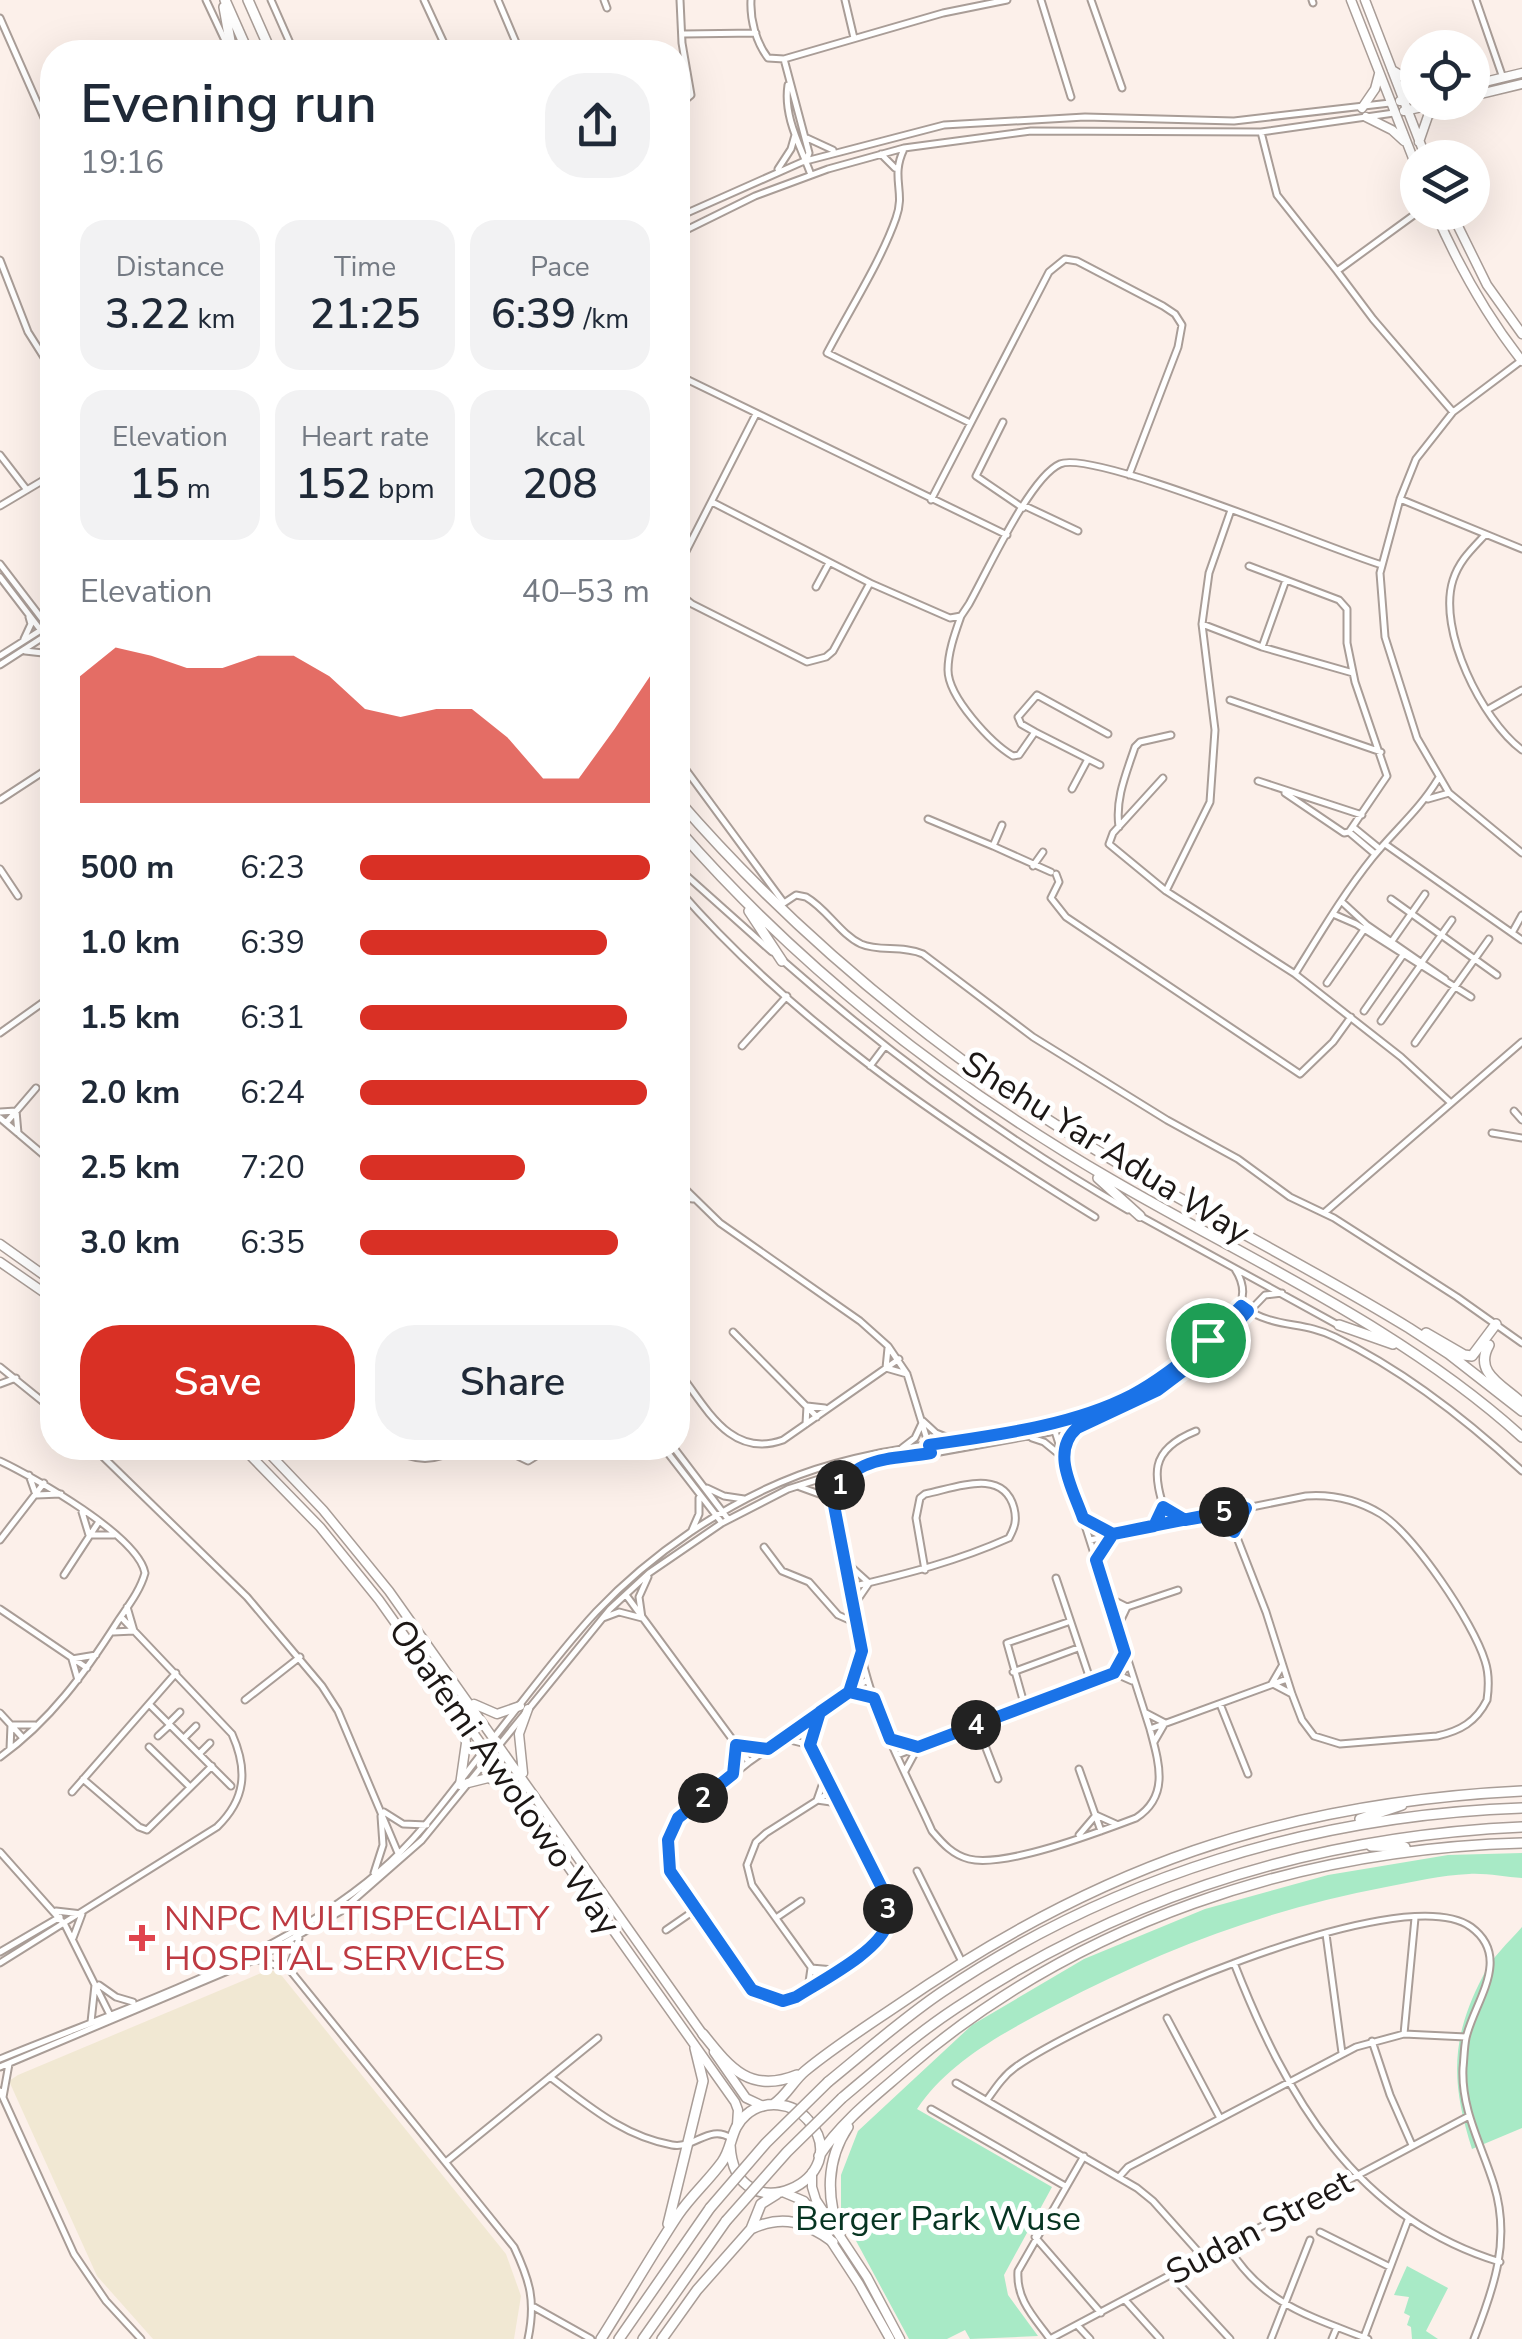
<!DOCTYPE html>
<meta charset="utf-8">
<style>
:root{--surface:#fff;--page:#f2f2f3;--text:#1f2937;--muted:#747a83;--accent:#d93025}
body{margin:0;font-family:"Nunito Sans",sans-serif;background:var(--page);color:var(--text);height:100vh;display:flex;flex-direction:column;font-size:38px;white-space:nowrap}
*{box-sizing:border-box;margin:0}
p{font-size:32px;color:var(--muted)}
.icon{flex:none;width:55px;height:55px;fill:none;stroke:currentColor;stroke-width:2;stroke-linecap:round;stroke-linejoin:round}
.map{position:relative;flex:1;overflow:hidden}
.side{position:absolute;left:40px;top:40px;width:650px;height:1420px;display:flex;flex-direction:column;background:var(--surface);border-radius:40px;box-shadow:0 10px 40px #0002}
.side>*{flex:none}
.tools{position:absolute;left:1400px;top:30px;display:grid;gap:20px}
.tools a{display:grid;place-items:center;width:90px;height:90px;border-radius:50%;background:var(--surface);box-shadow:0 10px 40px #0002;font-size:50px}
.pin{position:absolute;display:grid;place-items:center;width:85px;height:85px;color:#fff;margin:-42px;border:5px solid #fff;border-radius:50%;box-shadow:0 2px 10px #0007}
.km{position:absolute;width:50px;height:50px;margin:-25px;border-radius:50%;background:#222;color:#fff;font-size:28px;line-height:50px;text-align:center}
.round{display:grid;place-items:center;flex:none;width:105px;height:105px;border-radius:40px;background:var(--page)}
.headline{display:flex;align-items:center;justify-content:space-between;height:170px;padding:0 40px}
h1{font-size:55px;font-weight:600;line-height:75px}
.figures{display:grid;grid-template-columns:repeat(3,1fr);gap:15px;height:170px;padding:10px 40px}
.figures div{display:grid;align-content:center;border-radius:25px;background:var(--page);text-align:center}
.figures b{font-size:42px;font-weight:600}
.figures small{font-size:28px;font-weight:400}
.figures p{font-size:28px}
.chart{height:280px;padding:20px 40px}
.chart p{display:flex;justify-content:space-between}
.chart svg{width:100%;height:180px;margin-top:10px;fill:var(--accent);opacity:.7}
.button{display:flex;gap:20px;margin-top:auto;padding:20px 40px}
.button a{flex:1;height:115px;border-radius:40px;background:var(--accent);color:#fff;font-size:40px;font-weight:600;line-height:115px;text-align:center}
.button a+a{background:var(--page);color:var(--text)}
ul{padding:0 40px;list-style:none;font-size:32px}
li{display:grid;grid-template-columns:160px 120px 1fr;align-items:center;height:75px}
li i{height:25px;border-radius:12px;background:var(--accent)}
.map>svg:first-child{display:block}
.industrial{fill:#f1e8d3}
.green{fill:#a8eac6}
.lines{fill:none;stroke-linecap:round;stroke-linejoin:round}
.minor-casing{stroke:#a99d97;stroke-width:9}
.major-casing{stroke:#a99d97;stroke-width:11}
.highway-casing{stroke:#a99d97;stroke-width:12}
.minor{stroke:#fff;stroke-width:5}
.major{stroke:#fff;stroke-width:8}
.highway{stroke:#fff;stroke-width:9}
.highway-bridge-casing{stroke:#a99d97;stroke-width:12;stroke-linecap:butt}
.highway-bridge{stroke:#fff;stroke-width:9}
.route-casing{stroke:#fff;stroke-width:20}
.route{stroke:#1a73e8;stroke-width:12}
.health-dot{fill:#e0444e;stroke:#fff;stroke-width:4}
.labels{text-anchor:middle;stroke-width:10;stroke-linejoin:round;paint-order:stroke}
.street-label{font-size:35px;fill:#1c1715;stroke:#fff}
.health-label{font-size:35px;fill:#be3a42;stroke:#fff;text-anchor:start}
.park-label{font-size:35px;fill:#063421;stroke:#fff}
</style>
<div class="map">
<svg width="1522" height="2339" viewBox="0 0 1522 2339">
<rect width="100%" height="100%" fill="#fcf0ea"/>
<!-- industrial -->
<path class="industrial" d="M266,1971h8l8,5 224,278 15,42 -7,43h-361l-56,-63 -88,-195 9,-6z"/>
<!-- green -->
<path class="green" d="M1522,1853v25c-17,-1 -36,-5 -53,-4 -28,1 -56,8 -83,13 -118,22 -225,63 -330,118 -51,27 -107,56 -139,104l135,78 -48,88 4,20 30,41 -68,3 -5,-9 -18,9h-38l-68,-126v-38l17,-44 114,-106 112,-66 121,-50 123,-34 120,-20z
M1522,1927v201l-50,21c-21,-66 -22,-110 11,-173 8,-18 26,-34 39,-49z
M1407,2266l41,22 -22,43 12,8h-26l-1,-12 -4,-2 3,-9 -6,-3 5,-16 -15,-2z"/>
<g class="lines">
<!-- minor casing -->
<g class="minor-casing">
<path id="minor" d="M206,0l22,47
M271,0l23,52
M424,0l24,52
M498,0l22,52
M604,0l3,8
M751,0c-1,20 5,42 17,58l16,1
M845,0l9,38
M1041,0l30,97
M1091,0l31,88
M1312,0l1,3
M1476,0l27,78
M0,18l52,118
M684,34l72,-1
M788,85c-5,32 13,62 23,90
M678,106l13,-11 -9,-52 -2,-43
M1261,132l16,63 60,76 81,-59
M807,138l26,12
M904,149c-14,29 2,42 -8,69 -15,43 -47,93 -69,135l143,70
M881,154l14,14
M806,161l3,-8 -25,-94 159,-46 64,-13
M778,169l13,-20 4,-14
M678,217l124,-55 142,-37 141,-8 149,4 156,-18
M678,234l77,-38 73,-27 76,-21 127,-17 230,1 133,-19
M0,260l28,72 24,38
M1337,271l36,48 80,93
M1522,360l-69,52 -37,47 -16,40 -20,74 5,64 32,101 32,55 73,60
M678,375l329,160
M1003,422l-27,54 47,32
M0,455l27,35
M1400,499l122,50
M931,500l118,-228 16,-13 12,2 86,45 12,8 7,11 -4,22 -49,128
M712,502l158,81 80,35 11,-2 8,-12c18,-32 61,-127 91,-140 34,-15 271,86 322,101
M0,506l52,-31
M1025,506l53,25
M1485,535c-14,15 -26,26 -32,45 -16,50 29,140 69,170
M0,564l52,68
M1249,566l90,34 8,9v34l8,39 32,94 -38,56
M678,567l78,-153
M0,577l52,68
M816,587l13,-24
M678,593l14,11 115,58 19,-5 7,-6 37,-68
M961,616c-6,17 -13,36 -13,54 0,27 43,73 65,86l6,-1 16,-23 65,33
M1202,624l60,23 91,26
M24,639l7,-15 -2,-7
M1262,647l24,-67
M25,651l27,3
M0,656l52,-33
M0,665l48,-31
M1230,700l151,52
M1487,710l35,-20
M1035,732l-14,-8 -3,-7 19,-22 71,39
M678,759l106,144 12,-8 10,2c21,12 34,37 55,47 18,8 41,1 62,10l110,83 134,83 71,39 52,38 44,21 123,79 65,46
M1163,778l-50,55 -4,11 57,47 129,83 106,83 50,46
M1258,781l104,34
M1072,789l16,-30
M1285,793l59,40 5,-1 26,22
M1428,799l21,-6
M0,800l52,-34
M928,819l65,27
M1002,825l-9,21 58,26
M1119,827c-4,-28 7,-53 16,-80l5,-5 31,-7
M1353,827l27,22
M1385,844l137,96
M1033,866l10,-14
M678,868l94,84
M0,869l18,27
M1056,874l3,8 -8,16 15,19 234,157 33,-32 18,-25
M678,889c116,134 267,235 417,328
M1166,891l44,-89 5,-72 -13,-106 7,-51 22,-63
M1391,899l106,76
M1341,901l26,24 78,54
M1333,914l23,10 115,73
M1512,933l10,-18
M1392,941l33,-47
M781,959c108,95 222,179 347,251
M1422,962l30,-42
M1295,974c25,-40 49,-81 78,-117 22,-27 47,-48 65,-78
M1327,983l38,-55
M1364,1011l39,-56
M1381,1021l39,-55
M0,1033l52,-37
M1415,1043l74,-104
M742,1046l45,-50
M870,1066l15,-20
M1514,1111l8,9
M0,1112l16,-1 2,22
M0,1118l52,44
M6,1123l30,-35
M1492,1133l30,5
M678,1182l42,41 140,98 28,25 19,28 22,72
M678,1197l15,2
M1324,1213l198,-171
M1138,1215l200,110
M678,1294l7,-6
M1241,1306c35,24 60,14 94,31 68,33 132,83 187,134
M733,1332l84,85
M888,1348l-2,20 21,6
M0,1367l52,42
M678,1371c28,36 52,88 105,69l116,-81
M0,1384l16,-6
M806,1424l1,-18 18,2
M1032,1438l12,4 16,13
M94,1448l153,149 75,89 16,25 60,142
M394,1448c19,14 43,14 62,0
M501,1448l27,13 21,-13
M664,1448l58,75
M674,1448l54,71
M902,1448l13,-10 8,-17 13,12 15,6
M1063,1454l5,-16 12,-12
M0,1461c34,16 138,75 145,112 -5,18 -17,33 -27,48 -33,52 -68,100 -118,136
M824,1467c25,69 23,144 44,214 15,52 42,101 64,150 11,13 21,24 37,28 36,9 130,-27 167,-41 34,-22 23,-55 14,-89l-98,-307
M29,1475l7,20 25,-1
M800,1487l33,12 11,-22 11,-8
M707,1488l17,8 20,3
M1306,1496c27,-2 52,4 75,18 33,21 92,108 104,147 4,12 4,25 2,39 -11,22 -27,31 -50,36l-97,8 -26,-8 -12,-16 -10,-26 -26,-82 -39,-100z
M1164,1509l19,11
M82,1512l7,23h25
M1211,1517l21,11
M1085,1518l28,16
M1168,1523c-13,-45 -24,-71 28,-92
M692,1530l7,-16v-16
M1234,1531l12,-23
M0,1540l44,-57
M1090,1540l137,-28
M764,1547l18,24 27,11 29,33 18,8
M1096,1561l15,-24
M849,1565l20,18 -13,19
M64,1575l34,-52
M1056,1578l35,104
M851,1587c55,-13 107,-26 158,-49 6,-11 8,-18 5,-30 -11,-41 -58,-20 -89,-14l-5,4 -4,20 9,52
M626,1595l123,167 -71,57 -10,21 2,31 82,119 31,11 14,-4c22,-15 85,-48 90,-74 3,-11 0,-20 -3,-31l-83,-166
M1107,1597l20,10 -9,19
M0,1609l87,59
M1112,1612l66,-22
M603,1618l16,-6 23,6 -3,-21 9,-20
M113,1632l21,-1 -7,-24
M1125,1653l-11,20 18,8
M861,1654l-12,38 23,6
M1013,1672l65,-24
M78,1680l-6,-21 24,-4
M1273,1684l19,10
M1271,1685l11,-19
M245,1700l55,-43
M149,1704l82,82
M1220,1704l28,70
M1025,1707l-18,-64 61,-21
M0,1713l23,25
M1146,1713l19,10 -11,19
M169,1723l11,-11
M977,1725l21,54
M1150,1729l137,-50
M158,1736l12,-11
M184,1738l12,-12
M782,1738l28,7 10,-33
M891,1739l27,8 -13,24
M149,1747l41,40
M10,1749l1,-24h24
M199,1754l11,-11
M897,1755l231,-87
M749,1762l118,-82
M1079,1769l22,62
M733,1774l3,-29 29,3
M825,1777l-8,23 21,3
M83,1779l56,48 8,3 65,-64
M72,1792l104,-119
M384,1812l19,12 24,1
M1079,1835l17,-20 20,9
M0,1852l65,73 44,88
M917,1871l45,91
M374,1873l9,-28 -2,-29
M56,1911l26,3 -9,24
M776,1918l25,-17
M666,1930l29,-20
M1326,1934l16,119
M0,1952l60,-35
M258,1960l31,9 225,278c16,34 22,54 14,92
M0,1963l217,-136c29,-28 31,-57 15,-93l-111,-117
M1234,1963c52,133 121,255 266,299
M289,1969l10,-31
M821,1981l-69,-96 -5,-20 9,-23 10,-9 66,-42
M99,1985l17,12 17,5
M808,1989l3,-21 23,2
M1167,2018l53,100
M91,2022l4,-37
M1404,2034l11,-116
M1372,2041l18,54 22,50
M0,2059c124,-51 277,-99 379,-187 44,-38 74,-83 110,-128 35,-44 69,-91 107,-132 55,-58 129,-109 203,-137 104,-39 221,-31 323,-75 35,-16 66,-41 94,-67 21,-20 37,-36 19,-64
M0,2067l256,-108 85,-48 81,-71 188,-231 39,-36 73,-50 66,-34 69,-22 193,-35 48,-13 60,-28 21,-15 36,-29 50,-52 17,-2
M550,2077c39,29 73,59 122,68 23,4 37,-21 59,-7
M956,2083l181,105 16,13 50,56
M0,2091l74,163 32,47 35,38
M3,2097l6,-33
M987,2100c9,-13 17,-25 30,-34 68,-47 383,-190 454,-139 42,31 3,75 -5,111 -2,10 -2,21 -3,30 -2,42 19,78 31,117 17,55 0,103 -20,154
M931,2109l134,77
M447,2161l151,-123
M1119,2177l9,-10 228,-120 48,-13 62,3
M1320,2232l70,35
M1035,2237l66,76
M1227,2245c34,58 82,71 141,94
M1171,2275l59,64
M1125,2300l35,39
M534,2307l57,32
M1077,2325l13,14
M1364,2337l44,-117
M1050,2339l419,-223
M1050,2339c-16,-22 -34,-39 -32,-68l66,-115
M1271,2339l39,-99
M1332,2339l5,-12"/>
</g>
<!-- major casing -->
<g class="major-casing">
<path id="major" d="M1351,0l67,171
M1365,0l61,158
M1392,70l26,16
M1472,85l50,-12
M1472,96l50,-12
M1400,101l18,-4
M1362,108l13,-19 4,-15
M1404,111l41,-9
M1366,117l26,13 12,11
M1419,142l9,-26 9,-9
M1435,212c24,55 50,102 87,149
M1451,212l36,73 35,49
M0,1244l52,37
M0,1262l52,36
M243,1448l77,79 59,73 356,502 3,8 -1,15
M264,1448l59,62 66,81 315,445
M474,1704l23,10 23,-8
M523,1773l-4,-39 9,-25
M468,1783l20,-5 19,7
M460,1785l6,-42 -3,-23
M714,2052l32,46 17,8
M812,2173v14l4,13 51,77 33,62
M785,2193l19,8 6,8 49,75 31,55"/>
</g>
<!-- highway casing -->
<g class="highway-casing">
<path id="highway" d="M225,0l23,52
M248,0l23,52
M224,7l8,45
M678,800c102,118 222,220 352,308 121,81 255,144 379,220l40,26 73,57
M678,829c123,141 272,257 434,351 139,81 290,148 410,257
M749,911l33,50
M1098,1178l42,38
M1339,1325l54,19
M1426,1333l38,22 8,1 24,-32
M1489,1345c-16,28 14,40 33,58
M1360,1819l42,-14
M1371,1846l34,1
M703,2034c27,34 47,60 94,41
M828,2082c37,-30 74,-63 114,-90 172,-116 373,-177 580,-184
M842,2098c37,-31 73,-63 114,-90 172,-114 360,-172 566,-181
M774,2104c13,-9 19,-23 31,-33 29,-24 62,-45 93,-66 199,-138 382,-202 624,-214
M819,2156c22,-34 56,-60 86,-86 171,-148 393,-221 617,-227
M668,2224l35,-143 -8,-33
M751,2229c32,-15 55,-7 82,13
M840,2234c-14,-36 -14,-74 8,-107
M601,2339c26,-41 50,-83 77,-124 13,-19 31,-35 44,-53 11,-15 8,-34 24,-47 18,-16 47,-13 62,5 52,59 -73,117 -78,25
M619,2339l91,-131
M643,2339l83,-118
M662,2339l35,-49 54,-61 10,-25 16,-10"/>
</g>
<!-- minor -->
<use href="#minor" class="minor"/>
<!-- major -->
<use href="#major" class="major"/>
<!-- highway -->
<use href="#highway" class="highway"/>
<!-- highway-bridge casing -->
<g class="highway-bridge-casing">
<path id="highway-bridge" d="M710,2208l56,-65 62,-61
M726,2221l61,-69 55,-54"/>
</g>
<!-- highway-bridge -->
<use href="#highway-bridge" class="highway-bridge"/>
</g>
<g class="lines">
<!-- route casing -->
<g class="route-casing">
<path id="route" d="M1208,1340c-23,20 -48,40 -76,55 -60,31 -136,40 -203,50l2,8c-42,7 -79,2 -98,47l29,151 -13,41 -81,57 -32,-4 -3,29 -55,44 -10,22 2,31 82,119 31,11 13,-4c23,-15 86,-47 91,-74 3,-10 0,-20 -3,-31l-74,-147 10,-33 29,-20 25,6 16,41 28,8 196,-74 11,-20 -29,-93 17,-26c44,-9 89,-18 133,-26l-12,24 -26,-16 -23,4 -22,-13 -9,19 -41,8 -30,-16c-10,-29 -33,-66 -6,-90l81,-38 57,-43 33,-36 -7,-5 -33,34"/>
</g>
<!-- route -->
<use href="#route" class="route"/>
</g>
<!-- markers -->
<path class="health-dot" d="M137 1923h10v10h10v10h-10v10h-10v-10h-10v-10h10z"/>
<g class="labels">
<!-- street labels -->
<g class="street-label">
<text transform="translate(1106 1147) rotate(32)" y="12">Shehu Yar'Adua Way</text>
<text transform="translate(505 1777) rotate(55)" y="12">Obafemi Awolowo Way</text>
<text transform="translate(1259 2227) rotate(-28)" y="12">Sudan Street</text>
</g>
<!-- health labels -->
<g class="health-label">
<text x="164" y="1930">NNPC MULTISPECIALTY<tspan x="164" dy="40">HOSPITAL SERVICES</tspan></text>
</g>
<!-- park labels -->
<g class="park-label">
<text x="938" y="2230">Berger Park Wuse</text>
</g>
</g>
</svg>
<div class="tools">
<a><svg class="icon" aria-label="locate" viewBox="0 0 24 24"><circle cx="12" cy="12" r="6"/><path d="M12 2v4M12 18v4M2 12h4M18 12h4"/></svg></a>
<a><svg class="icon" aria-label="layers" viewBox="0 0 24 24"><path d="M12 4l9 5-9 5-9-5zM3 14l9 5 9-5"/></svg></a>
</div>
<div class="pin" style="left:1208px;top:1340px;background:#1e9e55"><svg class="icon" aria-label="arrive" viewBox="0 0 24 24"><path d="M6 21V4h12l-3 4 3 4H6"/></svg></div>
<b class="km" style="left:840px;top:1485px">1</b>
<b class="km" style="left:703px;top:1798px">2</b>
<b class="km" style="left:888px;top:1909px">3</b>
<b class="km" style="left:976px;top:1725px">4</b>
<b class="km" style="left:1224px;top:1512px">5</b>
<section class="side">
<div class="headline"><div><h1>Evening run</h1><p>19:16</p></div><a class="round"><svg class="icon" aria-label="share" viewBox="0 0 24 24"><path d="M12 15V3M7 8l5-5 5 5M5 13v7h14v-7"/></svg></a></div>
<div class="figures">
<div><p>Distance</p><b>3.22<small> km</small></b></div>
<div><p>Time</p><b>21:25</b></div>
<div><p>Pace</p><b>6:39<small> /km</small></b></div>
</div>
<div class="figures">
<div><p>Elevation</p><b>15<small> m</small></b></div>
<div><p>Heart rate</p><b>152<small> bpm</small></b></div>
<div><p>kcal</p><b>208</b></div>
</div>
<div class="chart"><p><span>Elevation</span>40–53 m</p>
<svg viewBox="0 0 160 44" preserveAspectRatio="none"><path d="M0 44V13L10 6L20 8L30 11L40 11L50 8L60 8L70 13L80 21L90 23L100 21L110 21L120 28L130 38L140 38L150 26L160 13V44z"/></svg>
</div>
<ul>
<li><b>500 m</b>6:23<i style="width:100%"></i></li>
<li><b>1.0 km</b>6:39<i style="width:85%"></i></li>
<li><b>1.5 km</b>6:31<i style="width:92%"></i></li>
<li><b>2.0 km</b>6:24<i style="width:99%"></i></li>
<li><b>2.5 km</b>7:20<i style="width:57%"></i></li>
<li><b>3.0 km</b>6:35<i style="width:89%"></i></li>
</ul>
<div class="button"><a>Save</a><a>Share</a></div>
</section>
</div>
